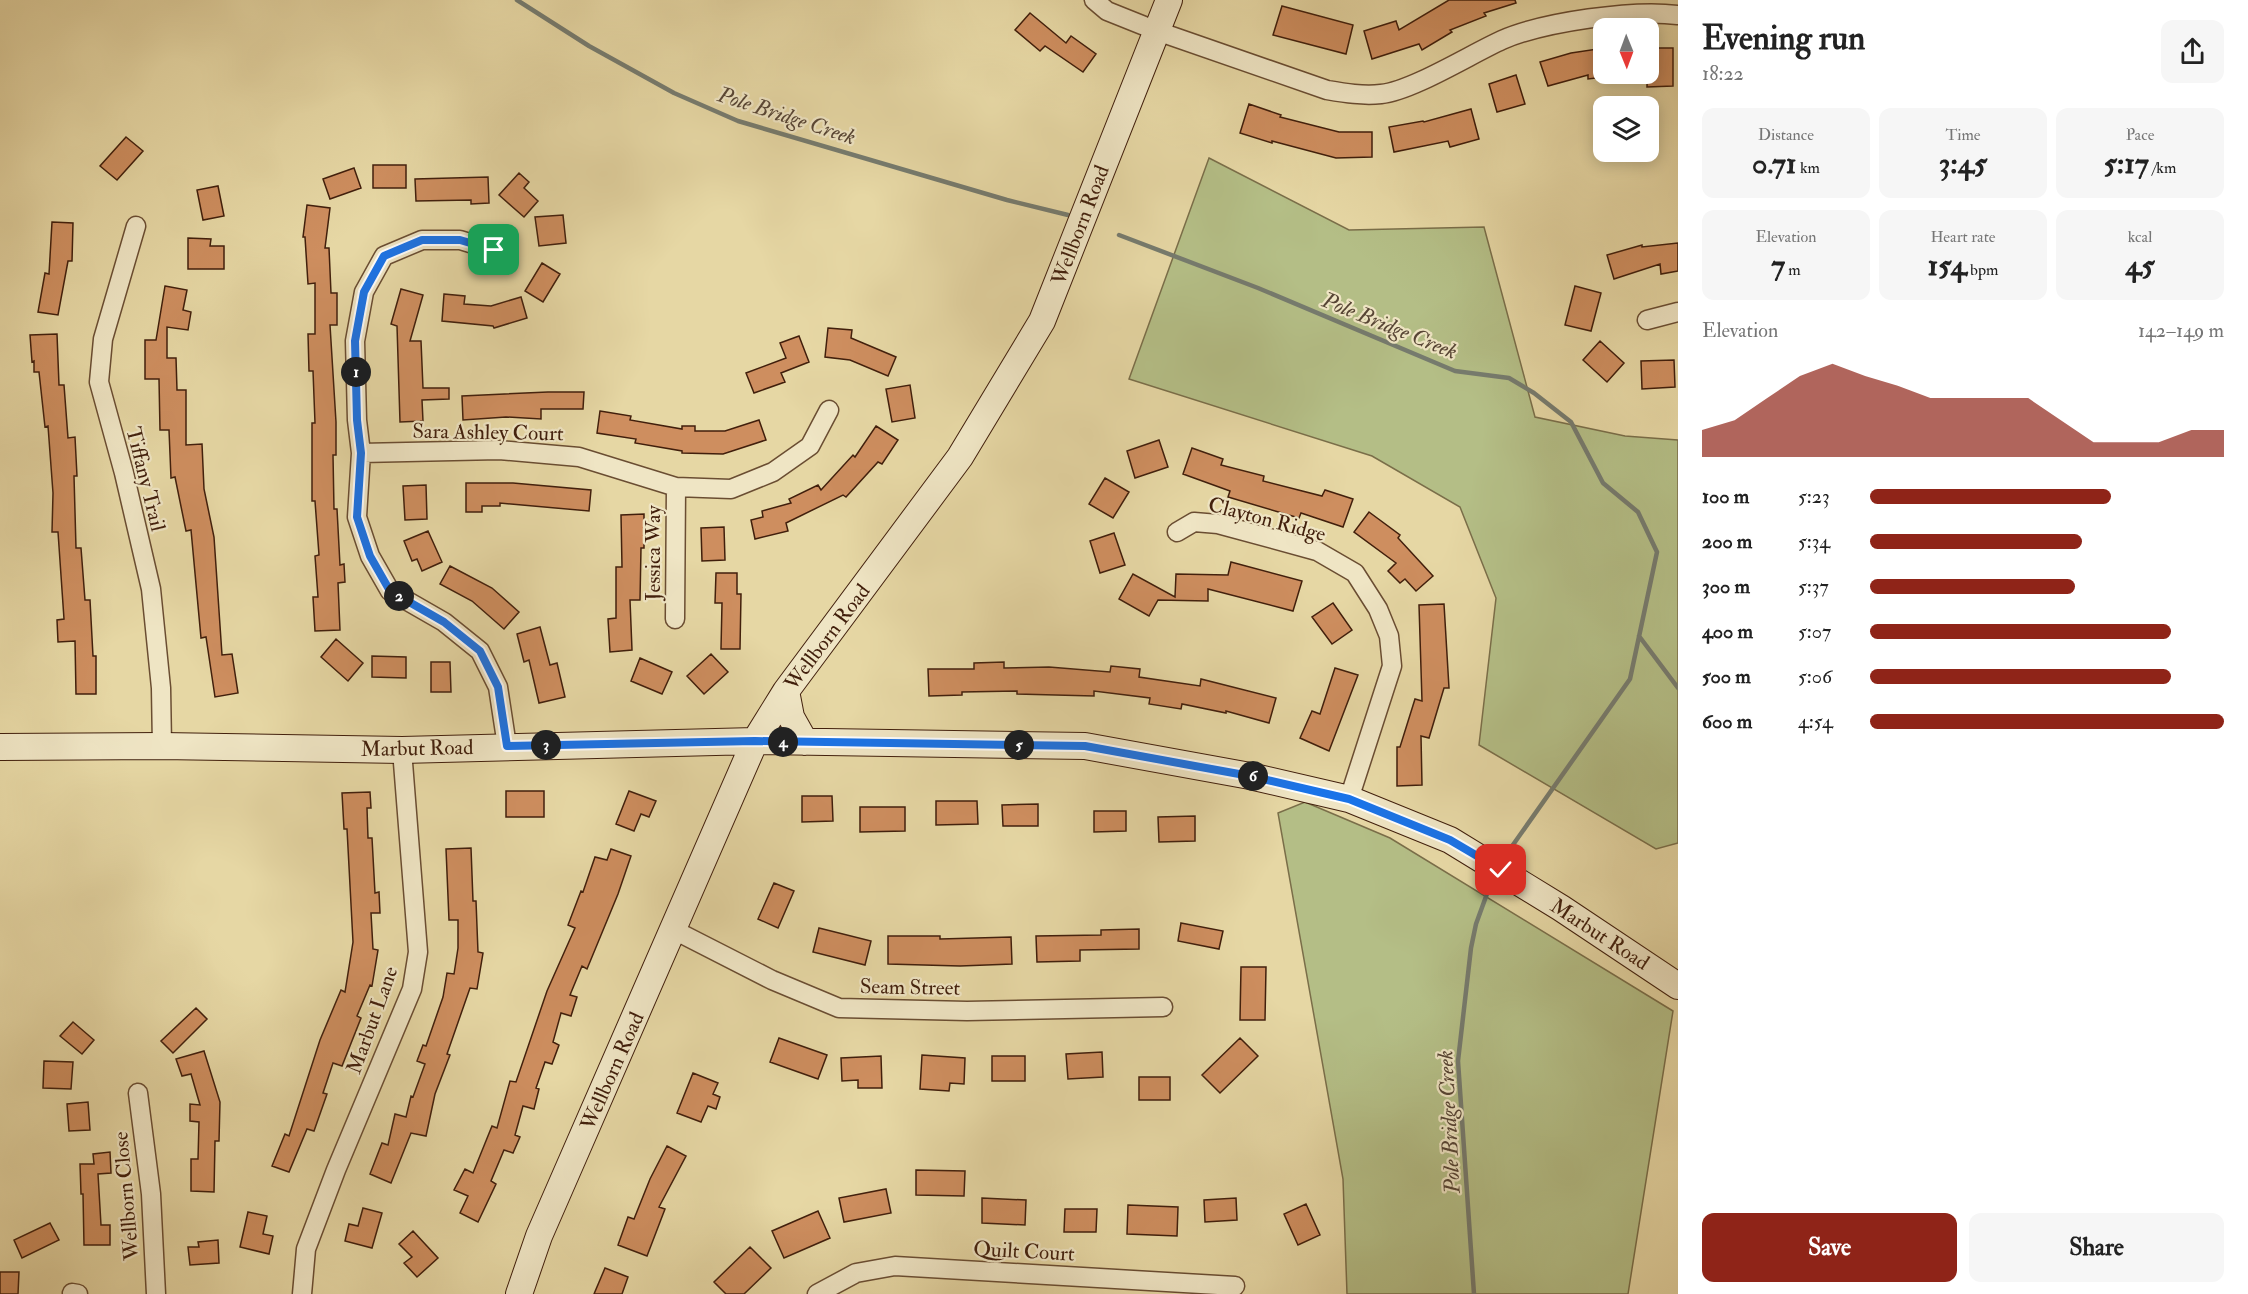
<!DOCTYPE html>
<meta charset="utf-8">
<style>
:root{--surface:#fff;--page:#f6f6f6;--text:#222;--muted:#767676;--accent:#8f2418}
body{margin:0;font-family:"IM FELL Double Pica",serif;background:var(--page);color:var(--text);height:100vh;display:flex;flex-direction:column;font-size:22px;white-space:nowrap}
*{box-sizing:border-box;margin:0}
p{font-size:20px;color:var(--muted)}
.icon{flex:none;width:33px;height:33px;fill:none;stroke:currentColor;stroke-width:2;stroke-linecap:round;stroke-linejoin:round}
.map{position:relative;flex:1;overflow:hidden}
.details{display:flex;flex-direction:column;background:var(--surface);width:570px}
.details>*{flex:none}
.needle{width:39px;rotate:179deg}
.fabs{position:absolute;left:1593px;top:18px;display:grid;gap:12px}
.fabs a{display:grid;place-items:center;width:66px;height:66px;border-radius:12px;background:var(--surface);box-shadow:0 3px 15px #0003;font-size:30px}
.pin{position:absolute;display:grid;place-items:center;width:51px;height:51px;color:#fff;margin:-26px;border-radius:12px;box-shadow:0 3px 9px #0006}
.km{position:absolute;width:30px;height:30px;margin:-15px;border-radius:50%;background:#222;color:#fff;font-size:16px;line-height:30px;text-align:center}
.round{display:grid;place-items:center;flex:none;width:63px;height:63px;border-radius:12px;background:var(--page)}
.headline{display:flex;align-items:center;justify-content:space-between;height:102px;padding:0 24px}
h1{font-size:33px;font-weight:800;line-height:45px}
.metrics{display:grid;grid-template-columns:repeat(3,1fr);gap:9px;height:102px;padding:6px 24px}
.metrics div{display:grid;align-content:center;border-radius:12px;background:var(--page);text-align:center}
.metrics b{font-size:30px;font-weight:800}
.metrics small{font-size:16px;font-weight:400}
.metrics p{font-size:16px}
.chart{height:168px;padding:12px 24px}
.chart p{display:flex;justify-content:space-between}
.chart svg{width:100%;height:108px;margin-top:6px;fill:var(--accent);opacity:.7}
.cta{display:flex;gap:12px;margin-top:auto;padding:12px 24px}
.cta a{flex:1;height:69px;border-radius:12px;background:var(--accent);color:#fff;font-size:24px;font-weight:800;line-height:69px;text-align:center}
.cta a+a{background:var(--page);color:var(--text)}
ul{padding:0 24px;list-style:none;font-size:20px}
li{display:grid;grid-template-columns:96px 72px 1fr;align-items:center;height:45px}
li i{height:15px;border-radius:8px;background:var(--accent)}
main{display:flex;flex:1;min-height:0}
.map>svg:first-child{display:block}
.green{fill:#b4be86;stroke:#7a6e49;stroke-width:1.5}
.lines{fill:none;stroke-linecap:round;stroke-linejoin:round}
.stream{stroke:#767b6e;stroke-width:4.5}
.building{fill:#ce8e5f;stroke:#411f0c;stroke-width:1.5}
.street-casing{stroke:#6a4d32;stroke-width:21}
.secondary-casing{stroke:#411f0c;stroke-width:28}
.street{stroke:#efe5c4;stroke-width:18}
.secondary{stroke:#efe5c4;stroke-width:26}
.route-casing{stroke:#fff;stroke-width:12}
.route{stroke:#1a73e8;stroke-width:8}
.labels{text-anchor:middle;stroke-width:4.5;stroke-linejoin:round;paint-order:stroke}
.street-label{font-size:21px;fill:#411f0c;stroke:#efe5c4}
.water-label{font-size:22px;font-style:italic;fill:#574535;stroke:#efe5c4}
</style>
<main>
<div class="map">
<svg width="1678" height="1294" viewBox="0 0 1678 1294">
<rect width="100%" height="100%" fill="#e6d7a4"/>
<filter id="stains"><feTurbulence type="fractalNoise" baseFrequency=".00333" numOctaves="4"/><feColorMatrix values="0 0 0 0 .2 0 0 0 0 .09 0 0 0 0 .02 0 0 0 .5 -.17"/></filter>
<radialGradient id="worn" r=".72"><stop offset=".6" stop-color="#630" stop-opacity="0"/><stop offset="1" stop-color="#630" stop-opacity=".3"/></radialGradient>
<!-- green -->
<path class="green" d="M1209,158l140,72 135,-3 51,190 90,19 53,4v403l-22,6 -177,-104 17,-147 -36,-91 -88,-51 -243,-77z
M1305,802l85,36 283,173 -45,283h-281l-4,-115 -65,-366z"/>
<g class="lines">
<!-- stream -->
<path class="stream" d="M517,0l72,46 85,47 64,28 269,79 61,15
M1119,235l139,53 197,83 54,7 25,15 37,29 32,61 35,29 19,40 -27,127 -127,180
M1639,636l39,52
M1474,1294l-16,-233 13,-113 5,-24 16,-44"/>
</g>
<!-- building -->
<path class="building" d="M1449,0h66l1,3 -32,10 2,3 -36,14 2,2 -30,18 -3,-6 -47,15 -8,-28 32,-10 3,9z
M1282,6l71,19 -7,29 -73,-19z
M1030,13l36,30 5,-7 25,18 -13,18 -38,-26 -5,5 -25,-21z
M1604,48v29l-16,2v-4l-40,11 -8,-24 31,-9z
M1648,48h25v38l-26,1z
M1516,75l9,29 -28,8 -8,-28z
M1249,104l32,11 -1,2 59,15h33v25l-36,1 -64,-17v2l-32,-10z
M1471,109l8,30 -29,8 -2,-6 -54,11 -5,-25 34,-6 1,1z
M126,137l17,14 -26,29 -17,-14z
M373,165h33v23h-33z
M354,168l7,20 -31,11 -7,-20z
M519,173l10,9 -5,6 14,13 -14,16 -25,-22z
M488,177l1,26 -18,1v-4l-55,1 -1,-22z
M218,186l6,30 -21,4 -6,-30z
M307,205l23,3 -5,40h4l2,45h6v32h-7l6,97v33h-3l1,54h3l3,56 4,-1 1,18 -7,1 2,47 -25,1 -2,-34h5l-3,-41 4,-1 -4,-54h-3v-78h3l-2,-52h-4l-1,-37h7v-51l-7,1 -3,-47h-2z
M563,215l3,28 -27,3 -4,-29z
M52,222l21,1 -1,38h-4l-10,54 -20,-3 7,-39 4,1z
M188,238l23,1 -1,7h14v23h-36z
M1678,243v28l-17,3 -1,-10 -46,15 -7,-24 35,-10v2z
M542,263l18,11 -17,28 -18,-11z
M165,286l22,4 -4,20 8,2 -3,18 -21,-3v31h9l1,32h9v55l16,-1 2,45 10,48 8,118 10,-1 6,39 -23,4 -9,-60 -5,1 -10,-108 -5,1 -11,-54 -4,1 -2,-48h-9l-1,-51h-14v-39h11z
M1575,286l26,7 -10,38 -26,-6z
M401,289l22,6 -13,46h11l2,47h26v11l-27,1 1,21 -23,1 -3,-96 -6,-2z
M444,294l21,2 -1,8 27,2 30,-9 6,21 -33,10 -1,-2 -51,-5z
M828,328l24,2 -1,8 45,19 -8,19 -38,-16 -25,-3z
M57,334l2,51h5l4,53 7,-1 2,39h-3l2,72h5l4,52h5l3,56h3v38h-20l-1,-53 -17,1 -1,-22 7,-1 -6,-87h-6l1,-39 -5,-67 -3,1 -6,-55h-5v-11l-2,1 -2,-27z
M799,336l10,26 -28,11 4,9 -31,11 -8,-20 40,-15 -6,-15z
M1600,341l24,22 -17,19 -24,-22z
M1674,360l1,27 -33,2 -1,-28z
M910,385l5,33 -23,4 -6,-33z
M548,392h36l-1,17h-42v10l-35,-2 -43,3 -1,-24z
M600,411l31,5 -1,4 52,9v-3h13v5h30l34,-11 7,20 -43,14 -41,-1v-2l-47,-8 1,-4 -39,-6z
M876,426l22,14 -16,24 -4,-2 -32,35 -3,-2 -57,28 2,8 -33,8 -4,-19 12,-3 -1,-6 29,-8 -2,-4 29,-14 3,5 32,-35 2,2z
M1159,440l9,27 -33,11 -8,-27z
M1192,448l31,11 -2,6 43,11 -1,5 59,15 3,-6 28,9 -10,28 -42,-14 -2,5 -71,-21 2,-6 -47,-17z
M1105,478l24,14 -16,26 -24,-14z
M466,483h47l78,7 -2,21 -89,-8v3h-18v6h-16z
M426,485l1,34 -22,1 -2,-34z
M1369,512l31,23 -2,3 35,38 -17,15 -11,-12 -5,4 -12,-12 8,-8 -42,-31z
M644,514v34h-3l-1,52h-10l2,50 -22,2 -2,-33 8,-1v-51h6l-1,-52z
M724,527l1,33 -23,1 -1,-33z
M428,531l14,31 -20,9 -5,-12 -5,2 -8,-20z
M1114,533l11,32 -25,8 -10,-32z
M1231,562l71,19 -9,30 -85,-22v12l-50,-1 -9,16 -30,-17 14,-25 42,23 1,-23 52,1z
M450,566l42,22 27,24 -15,17 -32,-28 -32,-17z
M716,573h21v21h4l-1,55h-19l1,-46h-7z
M1333,603l19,27 -20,14 -20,-27z
M1444,604l5,84h-5l-15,50 -8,-2 1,49 -25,1v-39h3l15,-48 7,2 -3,-96z
M540,627l10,38 7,-2 8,34 -26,6 -10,-43 -5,2 -7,-28z
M336,639l27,24 -15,18 -27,-24z
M711,654l17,18 -24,22 -17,-18z
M372,656l34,1v21l-34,-1z
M640,658l32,14 -10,22 -31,-13z
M431,662h19l1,30h-20z
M1004,662v6l45,-1 61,5 1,-6 29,3 -1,8 61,9 1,-7 75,19 -7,25 -43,-12v2l-44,-9 -1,5 -32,-5 1,-6 -56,-7v5l-77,-2v-3l-55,1v3l-33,1 -1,-27h46v-6z
M1335,668l23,7 -29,76 -29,-13 12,-27 8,3z
M506,791h38v26h-38z
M629,791l27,10 -7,16 -8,-3 -7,17 -18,-7z
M370,792l1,16h-4l1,30h4l3,55 4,-1 1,21h-9l2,36 5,1 -6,36 -2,-1 -13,31 4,2 -19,48 -9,-3 -10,30 4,1 -13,37 -7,-2 -18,43 -17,-6 13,-32 4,2 31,-96 21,-50 4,2 8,-50 -6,-113h-3l-2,-36z
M802,796h30l1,25 -31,1z
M936,801h41l1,23 -42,1z
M1038,804v22h-35l-1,-21z
M860,807h45v24l-45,1z
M1094,811h32v20l-32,1z
M1195,816v25l-36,1 -1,-25z
M471,848l2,53h3l2,51 5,1 -6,36 -7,-1 -23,66 3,1 -15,39 -9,42 -15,-3 -20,50 -21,-9 12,-31 6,2 7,-31 11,3 5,-21 2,1 12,-33 -8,-3 6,-16 3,1 17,-49 4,-24 7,1 4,-26v-28h-9l-3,-71z
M611,849l20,7 -13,38 -31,75 -5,-3 -12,29 7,2 -6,19 -10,-3 -8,29 6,3 -7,19 -7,-2 -9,26 3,1 -5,20 -11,-3 -8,29 5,2 -7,16 -9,-3 -13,31 5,3 -18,38 -18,-9 8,-17 -14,-6 11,-21 8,4 19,-47 5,2 13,-47 6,1 31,-91 28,-63 -7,-3 13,-34 2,1 12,-35 12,3z
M774,883l20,8 -16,37 -20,-9z
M1181,923l42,8 -4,18 -41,-8z
M819,928l52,13 -6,24 -52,-13z
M1139,929v20l-59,1v11l-43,1 -1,-26 65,-1v-5z
M888,936h52v3l71,-2 1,27 -52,2 -72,-2z
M1241,967h25l-1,53h-25z
M196,1008l11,11 -34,34 -12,-12z
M73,1022l21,18 -12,14 -22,-18z
M779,1038l48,17 -9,24 -48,-17z
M1240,1038l18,18 -38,37 -18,-18z
M204,1051l16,51 -1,39h-4l-1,51 -23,-1v-32h7l1,-37 -9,-1v-17l10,1 -9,-31 -9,2 -6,-17z
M1102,1052l1,25 -35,2 -2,-25z
M922,1055l43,3 -1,26 -14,-1 -1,8 -29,-2z
M881,1056l1,32h-24v-8l-16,1 -1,-23z
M992,1056h33v25h-33z
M44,1061l29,1 -2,27 -28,-1z
M693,1073l25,10 -5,11 7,3 -4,12 -8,-3 -7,16 -24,-9z
M1139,1077h31v23h-31z
M88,1102l2,28 -21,1 -2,-27z
M667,1146l19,10 -27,51 6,2 -18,47 -29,-11 10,-28 6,2 16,-40z
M110,1152l1,21 -13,1 3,51h9v20h-26l-1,-51h-2l-1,-30h14l-1,-10z
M916,1170l49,1 -1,25 -48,-1z
M886,1189l5,24 -47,9 -5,-24z
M982,1198l44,2 -1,25 -43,-2z
M1236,1198l1,22 -32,2 -1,-22z
M1306,1204l14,31 -22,10 -14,-31z
M1128,1205l50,2 -1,29 -50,-2z
M363,1208l19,5 -10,35 -27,-7 4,-17 9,2z
M1065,1209h32l-1,23h-32z
M818,1211l12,27 -46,20 -12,-27z
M248,1212l19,4 -4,18 10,2 -4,18 -29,-7z
M50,1223l9,17 -37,18 -8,-18z
M413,1231l25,27 -21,19 -13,-14 8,-6 -13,-13z
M218,1240l1,23 -29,2 -2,-18h11l-1,-5z
M750,1247l21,21 -27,26h-18l-12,-12z
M605,1268l23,9 -6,17h-28z
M0,1272h19l-1,22h-18z"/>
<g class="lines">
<!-- street casing -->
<g class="street-casing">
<path id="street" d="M1094,0l13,11 50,20 170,59c18,3 36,6 54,4 31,-3 90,-40 121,-54 41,-18 132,-31 176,-25
M136,226l-33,113 -4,43 25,91 27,116 10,99 1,58
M493,250l-33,-10h-38l-38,16 -20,36 -9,49 2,79 4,33 -4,64 13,39 20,35 54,31 36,29 18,36 9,59
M1647,320l31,-8
M361,453l138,-3 80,7 97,30 55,2 42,-17 37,-26 19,-36
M1177,532l17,-10 24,2 99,27 38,22 23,36 11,27 3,30 -43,133
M675,619l1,-132
M674,930l98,50 67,28 128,3 196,-4
M138,1093l13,101 5,100
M72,1293l6,1
M302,1294l4,-45 30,-79 76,-181 6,-37 -16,-202
M817,1294l39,-21 39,-7 340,20"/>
</g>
<!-- secondary casing -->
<g class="secondary-casing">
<path id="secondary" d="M786,691l5,26 14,25
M0,747l162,-1 240,4 353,-9 330,5 165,30 99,23 101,41 111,68 117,78
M519,1294l20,-58 216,-495 31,-50 174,-234 82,-136 127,-321"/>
</g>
<!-- street -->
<use href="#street" class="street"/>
<!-- secondary -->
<use href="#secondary" class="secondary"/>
</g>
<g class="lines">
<!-- route casing -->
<g class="route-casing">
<path id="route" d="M494,250l-34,-10h-38l-38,16 -20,36 -9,49 2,79 4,33 -4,64 13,39 20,35 54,31 36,29 18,36 9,59 248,-5 330,5 165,30 99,23 101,41 51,30"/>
</g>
<!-- route -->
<use href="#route" class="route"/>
</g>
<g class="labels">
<!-- street labels -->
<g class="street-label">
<text transform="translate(1080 225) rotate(-69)" y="7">Wellborn Road</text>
<text transform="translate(488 432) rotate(1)" y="7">Sara Ashley Court</text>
<text transform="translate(146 479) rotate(76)" y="7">Tiffany Trail</text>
<text transform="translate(1267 519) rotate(15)" y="7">Clayton Ridge</text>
<text transform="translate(653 553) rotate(-90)" y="7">Jessica Way</text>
<text transform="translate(827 637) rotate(-53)" y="7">Wellborn Road</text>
<text transform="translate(417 748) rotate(-1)" y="7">Marbut Road</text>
<text transform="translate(1600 934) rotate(33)" y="7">Marbut Road</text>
<text transform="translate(910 987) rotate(1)" y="7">Seam Street</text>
<text transform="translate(372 1020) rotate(-70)" y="7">Marbut Lane</text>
<text transform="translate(612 1071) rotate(-66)" y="7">Wellborn Road</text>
<text transform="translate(126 1196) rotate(-95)" y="7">Wellborn Close</text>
<text transform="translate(1024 1251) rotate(3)" y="7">Quilt Court</text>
</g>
<!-- water labels -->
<g class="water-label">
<text transform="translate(787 115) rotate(18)" y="8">Pole Bridge Creek</text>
<text transform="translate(1390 325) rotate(22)" y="8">Pole Bridge Creek</text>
<text transform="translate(1448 1122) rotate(-93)" y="8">Pole Bridge Creek</text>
</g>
</g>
<rect width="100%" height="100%" filter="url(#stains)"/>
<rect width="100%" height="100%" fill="url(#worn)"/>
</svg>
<div class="fabs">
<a><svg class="needle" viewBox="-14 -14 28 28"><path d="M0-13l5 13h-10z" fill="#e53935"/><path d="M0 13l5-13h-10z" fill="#767676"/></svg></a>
<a><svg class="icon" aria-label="layers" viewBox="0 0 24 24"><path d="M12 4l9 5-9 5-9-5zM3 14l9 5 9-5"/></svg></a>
</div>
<div class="pin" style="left:494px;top:250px;background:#1e9e55"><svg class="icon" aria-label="arrive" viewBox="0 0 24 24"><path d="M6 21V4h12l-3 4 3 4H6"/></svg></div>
<div class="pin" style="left:1501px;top:870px;background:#d93025"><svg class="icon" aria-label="check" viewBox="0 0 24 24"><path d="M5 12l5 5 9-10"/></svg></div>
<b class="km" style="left:356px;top:372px">1</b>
<b class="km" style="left:399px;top:596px">2</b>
<b class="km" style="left:546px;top:745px">3</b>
<b class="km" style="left:783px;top:742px">4</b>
<b class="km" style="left:1019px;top:745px">5</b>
<b class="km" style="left:1253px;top:776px">6</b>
</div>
<section class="details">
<div class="headline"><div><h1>Evening run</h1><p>18:22</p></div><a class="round"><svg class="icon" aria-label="share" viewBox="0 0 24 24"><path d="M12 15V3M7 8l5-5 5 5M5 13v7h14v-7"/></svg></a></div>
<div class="metrics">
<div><p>Distance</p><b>0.71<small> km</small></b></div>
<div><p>Time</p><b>3:45</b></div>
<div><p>Pace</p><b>5:17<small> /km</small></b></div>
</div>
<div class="metrics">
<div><p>Elevation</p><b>7<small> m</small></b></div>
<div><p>Heart rate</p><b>154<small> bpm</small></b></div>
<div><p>kcal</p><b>45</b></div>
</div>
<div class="chart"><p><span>Elevation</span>142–149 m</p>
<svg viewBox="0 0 160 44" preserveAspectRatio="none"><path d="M0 44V33L10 29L20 20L30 11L40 6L50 11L60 15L70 20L80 20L90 20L100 20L110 29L120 38L130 38L140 38L150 33L160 33V44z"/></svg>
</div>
<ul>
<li><b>100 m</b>5:23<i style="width:68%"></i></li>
<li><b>200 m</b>5:34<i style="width:60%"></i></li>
<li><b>300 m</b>5:37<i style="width:58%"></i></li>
<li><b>400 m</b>5:07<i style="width:85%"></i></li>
<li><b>500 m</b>5:06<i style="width:85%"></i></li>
<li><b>600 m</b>4:54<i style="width:100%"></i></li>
</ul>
<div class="cta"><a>Save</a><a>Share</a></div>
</section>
</main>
